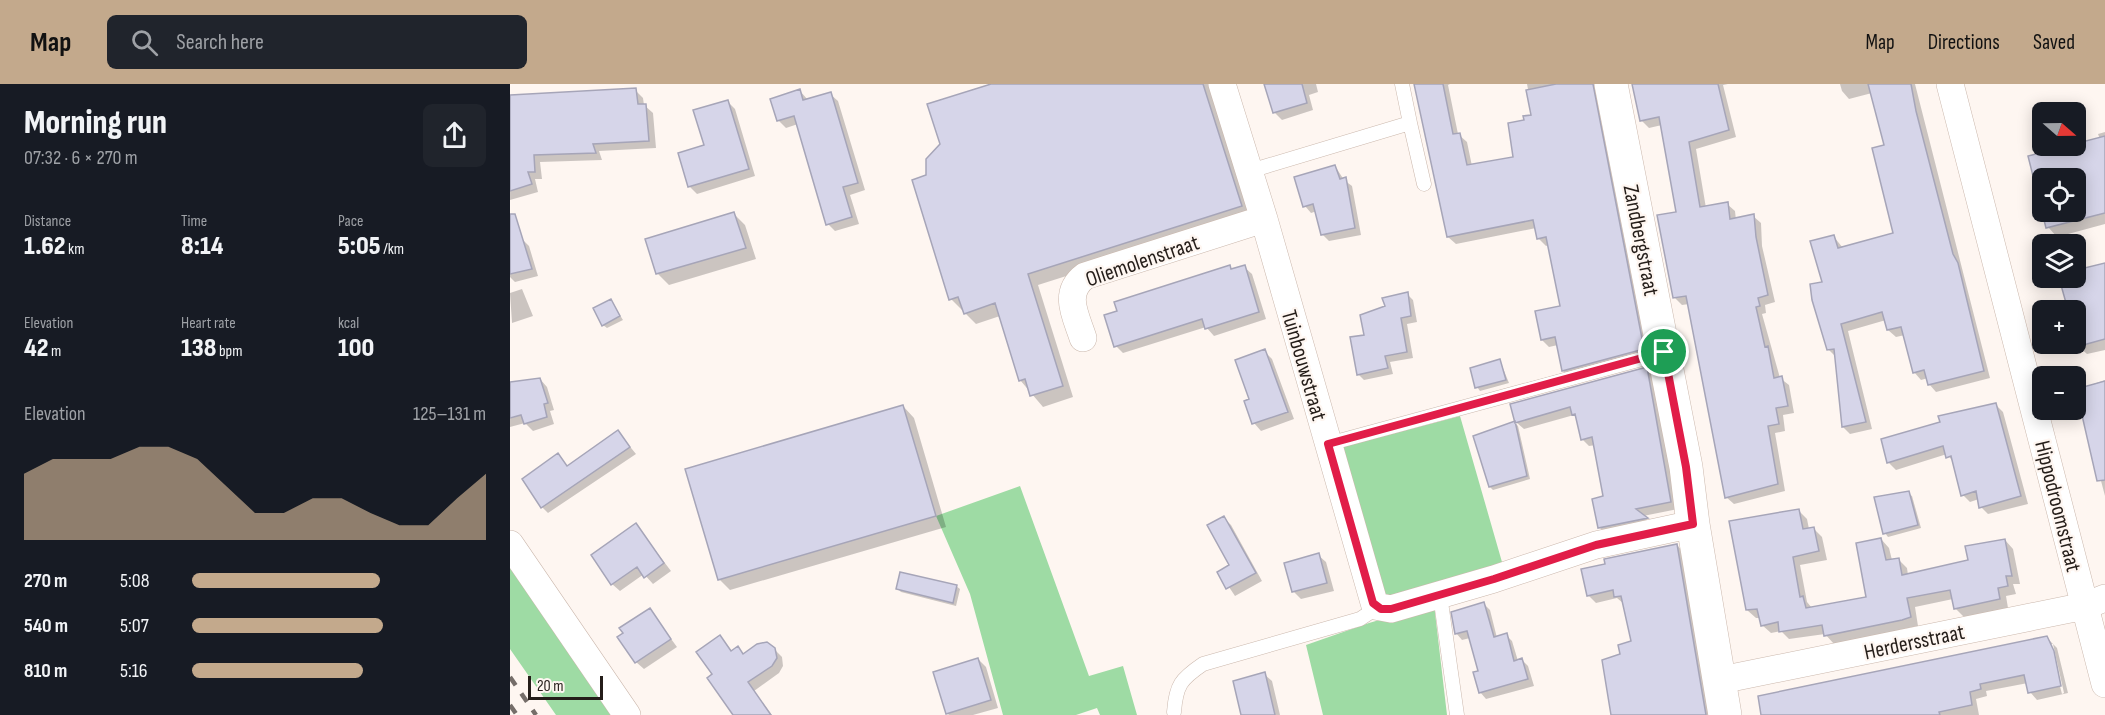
<!DOCTYPE html>
<meta charset="utf-8">
<style>
:root{--surface:#171b24;--page:#20242c;--text:#f1f3f6;--muted:#9ea1a6;--accent:#c3a98c}
body{margin:0;font-family:"Sofia Sans Condensed",sans-serif;background:var(--page);color:var(--text);height:100vh;display:flex;flex-direction:column;font-size:22px;white-space:nowrap}
*{box-sizing:border-box;margin:0}
p{font-size:20px;color:var(--muted)}
.icon{flex:none;width:33px;height:33px;fill:none;stroke:currentColor;stroke-width:2;stroke-linecap:round;stroke-linejoin:round}
.map{position:relative;flex:1;overflow:hidden}
.panel{display:flex;flex-direction:column;background:var(--surface);width:510px}
.panel>*{flex:none}
.needle{width:39px;rotate:110deg}
.tools{position:absolute;left:1522px;top:18px;display:grid;gap:12px}
.tools a{display:grid;place-items:center;width:54px;height:54px;border-radius:9px;background:var(--surface);box-shadow:0 3px 15px #0003;font-size:30px}
.scale{position:absolute;left:18px;bottom:15px;width:75px;box-sizing:border-box;padding-left:6px;border:3px solid #241d19;border-top:0;font-size:16px;line-height:21px;white-space:nowrap;color:#241d19;-webkit-text-stroke:4px #fef6f1;paint-order:stroke}
.pin{position:absolute;display:grid;place-items:center;width:51px;height:51px;color:#fff;margin:-26px;border:3px solid #fff;border-radius:50%;box-shadow:0 2px 6px #0007}
.round{display:grid;place-items:center;flex:none;width:63px;height:63px;border-radius:9px;background:var(--page)}
.overview{display:flex;align-items:center;justify-content:space-between;height:102px;padding:0 24px}
h1{font-size:33px;font-weight:800;line-height:45px}
.stats{display:grid;grid-template-columns:repeat(3,1fr);gap:9px;height:102px;padding:6px 24px}
.stats div{display:grid;align-content:center}
.stats b{font-size:26px;font-weight:800}
.stats small{font-size:16px;font-weight:400}
.stats p{font-size:16px}
.chart{height:168px;padding:12px 24px}
.chart p{display:flex;justify-content:space-between}
.chart svg{width:100%;height:108px;margin-top:6px;fill:var(--accent);opacity:.7}
ul{padding:0 24px;list-style:none;font-size:20px}
li{display:grid;grid-template-columns:96px 72px 1fr;align-items:center;height:45px}
li i{height:15px;border-radius:8px;background:var(--accent)}
header{display:flex;align-items:center;gap:36px;box-sizing:border-box;height:84px;padding:0 30px;background:var(--accent);color:#111}
header strong{font-size:28px}
nav{display:flex;gap:33px;margin-inline-start:auto;font-size:21px}
.search{width:420px;height:54px;background:var(--page);display:flex;align-items:center;gap:15px;box-sizing:border-box;padding:0 21px;border-radius:9px;color:var(--muted);font-size:22px}
main{display:flex;flex:1;min-height:0}
.map>svg:first-child{display:block}
.green{fill:#9edba4}
.shadow{fill:#0003;fill-rule:evenodd}
.building{fill:#d6d5e9;stroke:#a6a5b8;stroke-width:1.5;fill-rule:evenodd}
.lines{fill:none;stroke-linecap:round;stroke-linejoin:round}
.lane-casing{stroke:#cbb8ad;stroke-width:15}
.street-casing{stroke:#cbb8ad;stroke-width:28}
.secondary-casing{stroke:#cbb8ad;stroke-width:34}
.lane{stroke:#fff;stroke-width:14}
.street{stroke:#fff;stroke-width:27}
.secondary{stroke:#fff;stroke-width:33}
.rail{stroke:#756d69;stroke-width:4.5;stroke-dasharray:10 10;stroke-linecap:butt}
.route-casing{stroke:#fff;stroke-width:12}
.route{stroke:#e11d48;stroke-width:8}
.labels{text-anchor:middle;stroke-width:4.5;stroke-linejoin:round;paint-order:stroke}
.street-label{font-size:22px;fill:#241d19;stroke:#fef6f1}
</style>
<header>
<strong>Map</strong>
<div class="search"><svg class="icon" aria-label="search" viewBox="0 0 24 24"><circle cx="10" cy="10" r="6"/><path d="M15 15l6 6"/></svg>Search here</div>
<nav><a>Map</a><a>Directions</a><a>Saved</a></nav>
</header>
<main>
<section class="panel">
<div class="overview"><div><h1>Morning run</h1><p>07:32 · 6 × 270 m</p></div><a class="round"><svg class="icon" aria-label="share" viewBox="0 0 24 24"><path d="M12 15V3M7 8l5-5 5 5M5 13v7h14v-7"/></svg></a></div>
<div class="stats">
<div><p>Distance</p><b>1.62<small> km</small></b></div>
<div><p>Time</p><b>8:14</b></div>
<div><p>Pace</p><b>5:05<small> /km</small></b></div>
</div>
<div class="stats">
<div><p>Elevation</p><b>42<small> m</small></b></div>
<div><p>Heart rate</p><b>138<small> bpm</small></b></div>
<div><p>kcal</p><b>100</b></div>
</div>
<div class="chart"><p><span>Elevation</span>125–131 m</p>
<svg viewBox="0 0 160 44" preserveAspectRatio="none"><path d="M0 44V17L10 11L20 11L30 11L40 6L50 6L60 11L70 22L80 33L90 33L100 27L110 27L120 33L130 38L140 38L150 27L160 17V44z"/></svg>
</div>
<ul>
<li><b>270 m</b>5:08<i style="width:64%"></i></li>
<li><b>540 m</b>5:07<i style="width:65%"></i></li>
<li><b>810 m</b>5:16<i style="width:58%"></i></li>
</ul>
</section>
<div class="map">
<svg width="1595" height="631" viewBox="0 0 1595 631">
<rect width="100%" height="100%" fill="#fef6f1"/>
<!-- green -->
<path class="green" d="M950,332l44,153 -118,33 -51,-153z
M510,402l69,190 34,-10 14,49h-37l-3,-7 -21,7h-73l-33,-121 -34,-78z
M0,471l109,160h-63l-46,-66z
M924,520l13,111h-124l-17,-70 63,-22z"/>
<!-- shadow -->
<path class="shadow" d="M485,0h214l43,133 -214,68 35,112 -30,10 -23,-27 -20,-64 -24,8 -25,-25 -23,-123z
M756,0h50l2,8 -9,3 4,15 -31,10 -8,-8z
M905,0h35l-2,1 10,49 9,8 5,24 43,-8 11,-36 7,-6 -6,-32h71l53,273 -80,21 -8,-7 -5,-26 -9,2 -7,-7 19,-32 -12,-63 -3,1 -8,-8 -2,-10 -80,16 -8,-7z
M1124,0h94l-5,1 13,52 -40,12 10,59 21,-4 8,7 1,9 17,-4 8,7 1,23 13,56 -10,3 1,8 -4,1 18,64 9,7 5,28 -11,2 2,16 -10,2 10,58 -51,13 -8,-7 -37,-193 -7,1 -7,-7 3,-85 -16,-88 -13,3 -8,-8z
M1330,0h75l75,294 -54,14 -7,-8 -1,-6 -7,2 -7,-8 -9,-37 -9,2 -8,-7 -2,-10 -38,11 24,98 -22,5 -7,-7 -6,-69 -9,-9 6,-112 9,11 52,-14 -9,-88 -14,-53 -23,6 -7,-8z
M125,6l8,8 1,7 9,8 3,35 -57,3 3,9 -62,2 2,17h-7l3,13 -28,8v-103z
M290,7l8,9 22,-6 8,7 27,89 -15,5 9,29 -24,7 -7,-7 -30,-100 -12,4 -8,-8z
M217,17l8,8 20,67 -58,18 -8,-8z
M1595,48v92l-48,13 -9,-10 -4,-15h32v-34h-33v31l-13,-52 70,-18 -2,-5z
M825,82l9,14 8,6 9,49 -32,6 -7,-7 -5,-23 -6,2 -6,-7z
M224,130l11,11 11,34 -87,26 -11,-11 -11,-34z
M12,155l7,7 9,30 -23,6 -5,-5v-35z
M1595,180v86l-18,4 -9,-8 -2,-36h-7l-8,-32h15v-6z
M720,183l3,3 11,-3 8,7 14,45 -52,17 -8,-9 -83,26 -7,-7z
M12,205l11,27 -21,7 -2,-30z
M897,210l6,6 4,22 -10,2 6,34 -23,4 3,12 -29,6 -6,-6 8,-38 21,-29z
M101,217l12,19 -16,8 -4,-3z
M754,267l8,8 22,60 -33,12 -7,-8 -3,-24z
M990,277l9,22 -29,8 -3,-4z
M1137,285l7,7 24,133 -35,7 10,9 -46,10 -7,-7 5,-31 -9,-52 -7,1 -7,-7 -4,-20 -4,-4 -50,14 -7,-6 -5,-18z
M30,295l7,8 7,23 -4,1 4,13 -21,7 -8,-8 -15,4v-43z
M1595,296v116l-28,-106z
M1486,321l7,7 25,92 -40,10 -7,-7 -2,-8 -9,3 -7,-7 -8,-31 -8,-10 -51,16 -7,-7 -7,-23z
M393,322l11,12 32,109 -216,63 -11,-11z
M1004,338l4,4 12,53 -37,11 -3,-3z
M108,348l18,22 -88,59 -6,-6 16,-52 10,12z
M1398,409l4,3 9,32 -33,9 -3,-4z
M1289,427l8,8 2,10h5l8,8 5,23 -27,5 7,37 5,6 56,-10 13,-59 8,9 3,12 6,-1 9,9 1,7 61,-14 36,-21 8,9 7,35h-7l3,10 -10,2 2,12 -44,9 -9,-9 -2,-9 -38,8 3,19 -84,18 -9,-10 -36,5 -8,-8 -10,2 -9,-8 -1,-7h-5l-9,-8z
M714,434l7,7 31,56 -27,15 -16,-24 12,-6z
M126,441l35,46 -18,13 -9,-10 -24,17 -8,-7z
M1167,461l7,8 28,162h-100l10,-60 11,-13 -9,-38 -7,-6 -21,5 -8,-8z
M808,471l8,7 8,29 -33,8 -7,-7 -8,-28z
M446,502l4,3 -4,17 -55,-14 -3,-3z
M974,520l6,6 7,28 9,-3 6,6 6,20 4,-1 6,6 6,20 -48,13 -6,-7v-20l-10,-34 -8,2 -6,-7z
M140,526l27,37 -33,22 -8,-7z
M210,553l13,15 5,-4 7,7 29,-6 8,8 1,9 -4,7 -25,18 18,24h-37l-21,-40z
M1539,556l8,8 11,45 -31,7 -7,-8 -2,-9 -42,8 1,5 -11,3 3,16h-217zM1539,560h4l11,49 -2,1z
M468,575l8,8 12,41 -25,7h-24l-2,-2z
M754,590l8,7 8,34h-37z"/>
<!-- building -->
<path class="building" d="M481,0h212l39,122 -214,68 35,112 -33,10 -5,-17 -6,2 -24,-78 -31,11 -6,-17 -9,3 -37,-120 14,-5v-16l14,-15 -13,-40z
M754,0h38l5,19 -34,10z
M904,0h29l10,50 7,-1 7,32 46,-8 -5,-34 16,-3 -1,-4 8,-1 -5,-25 30,-6h37l51,265 -82,22 -7,-34 -14,3 -6,-29 25,-5 -14,-69 -9,2 -4,-19 -86,17z
M1122,0h86l11,46 -40,12 11,65 28,-5 2,17 24,-5 2,23 12,58 -10,3 2,8 -4,1 9,40 3,-1 6,32 8,-2 6,30 -12,2 3,16 -11,2 10,58 -53,14 -39,-202 -13,2 -16,-83 19,-3 -17,-95 -19,4z
M1358,0h43l5,27 37,143 5,9 26,108 -56,14 -4,-15 -11,3 -12,-46 -14,3 -5,-18 -41,12 25,98 -24,5 -8,-78 -7,1 -15,-50 -2,-16 12,-2 -12,-41 24,-6 4,13 55,-15 -21,-85 12,-3z
M126,4l2,16h8l3,37 -56,3 3,9 -62,2 1,17h-7l4,12 -22,7v-96z
M290,5l3,11 28,-8 27,91 -15,4 9,30 -26,8 -32,-109 -17,5 -7,-22z
M218,16l21,69 -61,18 -10,-34 26,-8 -11,-35z
M1595,52v77l-59,15 -18,-72zM1533,94h33v34h-33z
M825,81l5,14 6,-2 9,51 -34,7 -8,-31 -10,3 -9,-30z
M224,128l12,36 -90,26 -11,-35z
M0,130h5l17,55 -22,5z
M1595,179v76l-29,8v-37h-8l-9,-32h17v-8z
M720,181l1,4 14,-4 14,47 -54,17 -3,-10 -88,28 -10,-32 13,-4 -3,-9z
M898,208l3,24 -10,2 6,34 -22,4 3,12 -31,7 -7,-38 14,-2 -4,-20 25,-9 -3,-8z
M101,215l9,17 -18,10 -9,-18z
M755,265l23,63 -36,12 -8,-23 5,-2 -14,-39z
M990,275l6,21 -31,8 -5,-20z
M1137,283l24,135 -35,7 12,9 -50,10 -6,-29 11,-3 -11,-59 -11,3 -6,-26 -3,1 -2,-8 -55,16 -5,-19z
M30,294l8,25 -4,1 3,13 -23,7 -3,-9 -11,3v-36z
M1595,297v99l-8,1 -21,-92z
M1486,319l25,93 -42,12 -3,-17 -15,5 -10,-40 -5,2 -3,-12 -56,17 -6,-24 59,-17 -2,-6z
M393,321l33,111 -218,64 -33,-111z
M1005,337l12,55 -38,11 -16,-51z
M108,346l12,17 -89,61 -19,-29 36,-26 9,13z
M1399,407l9,34 -35,9 -9,-37z
M1289,425l4,20 11,-2 5,24 -26,6 7,40 3,-1 3,12 60,-11 -10,-54 25,-5 5,22 13,-2 3,17 66,-15 -3,-14 40,-7 7,37h-6l2,10 -10,2 2,11 -46,10 -4,-19 -43,8 4,19 -9,3 -78,16 -2,-11 -43,7 -1,-10 -17,4 -4,-17 -11,1 -17,-89z
M714,432l32,57 -30,16 -9,-17 12,-7 -22,-40z
M126,439l28,40 -20,15 -7,-11 -26,18 -20,-30z
M1167,460l29,171h-95l-9,-55 18,-6 -2,-9 13,-4 -10,-45 -7,1 -1,-7 -26,6 -6,-27 24,-5 -1,-5z
M809,469l8,30 -35,9 -8,-29z
M390,488l57,13 -4,18 -57,-14z
M974,518l10,35 13,-4 7,28 8,-3 6,21 -49,14 -6,-21 5,-1 -11,-40 -12,3 -4,-22z
M140,524l21,31 -36,24 -18,-26 6,-4 -4,-5z
M210,551l11,16 7,-5 5,8 14,-10 10,-2 8,6 2,10 -5,8 -24,16 23,33h-38l-26,-37 5,-4 -16,-22z
M1537,552l7,15 7,35 -33,7 -4,-18 -44,9 1,5 -11,3 2,13 -33,7 1,3h-179l-3,-19z
M468,574l13,42 -45,14 -13,-42z
M755,588l10,43h-34l-8,-34z"/>
<g class="lines">
<!-- lane casing -->
<g class="lane-casing">
<path id="lane" d="M900,39l14,61
M740,87l160,-48 -8,-39
M818,360l336,-91
M930,511l17,120
M664,628c2,-27 7,-33 29,-48l157,-45 18,-12"/>
</g>
<!-- street casing -->
<g class="street-casing">
<path id="street" d="M712,0l42,135 111,387 16,3 103,-30 102,-34 97,-21
M1440,0l155,600
M573,254c-7,-22 -21,-45 2,-62l179,-57
M0,460l117,171
M1211,596l364,-74 20,-8"/>
</g>
<!-- secondary casing -->
<g class="secondary-casing">
<path id="secondary" d="M1101,0l75,383 7,57 32,191"/>
</g>
<!-- lane -->
<use href="#lane" class="lane"/>
<!-- street -->
<use href="#street" class="street"/>
<!-- secondary -->
<use href="#secondary" class="secondary"/>
<!-- rail -->
<path class="rail" d="M0,593l26,38
M0,621l7,10"/>
</g>
<g class="lines">
<!-- route casing -->
<g class="route-casing">
<path id="route" d="M1154,268l22,115 7,57 -97,21 -102,34 -103,30h-10l-8,-6 -45,-159z"/>
</g>
<!-- route -->
<use href="#route" class="route"/>
</g>
<g class="labels">
<!-- street labels -->
<g class="street-label">
<text transform="translate(1132 156) rotate(79)" y="8">Zandbergstraat</text>
<text transform="translate(632 176) rotate(-19)" y="8">Oliemolenstraat</text>
<text transform="translate(795 281) rotate(74)" y="8">Tuinbouwstraat</text>
<text transform="translate(1549 422) rotate(76)" y="8">Hippodroomstraat</text>
<text transform="translate(1404 557) rotate(-12)" y="8">Herdersstraat</text>
</g>
</g>
</svg>
<div class="tools">
<a><svg class="needle" viewBox="-14 -14 28 28"><path d="M0-13l5 13h-10z" fill="#e53935"/><path d="M0 13l5-13h-10z" fill="#9ea1a6"/></svg></a>
<a><svg class="icon" aria-label="locate" viewBox="0 0 24 24"><circle cx="12" cy="12" r="6"/><path d="M12 2v4M12 18v4M2 12h4M18 12h4"/></svg></a>
<a><svg class="icon" aria-label="layers" viewBox="0 0 24 24"><path d="M12 4l9 5-9 5-9-5zM3 14l9 5 9-5"/></svg></a>
<a>+</a>
<a>−</a>
</div>
<div class="scale">20 m</div>
<div class="pin" style="left:1154px;top:268px;background:#1e9e55"><svg class="icon" aria-label="arrive" viewBox="0 0 24 24"><path d="M6 21V4h12l-3 4 3 4H6"/></svg></div>
</div>
</main>
